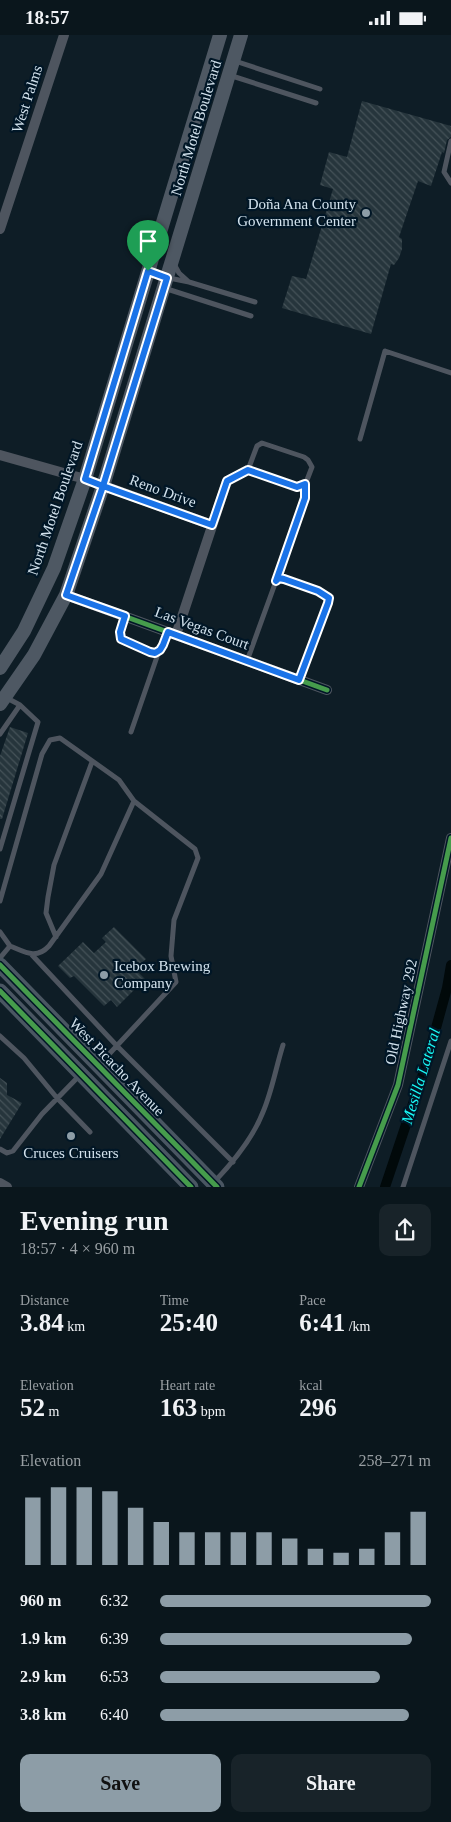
<!DOCTYPE html>
<meta charset="utf-8">
<style>
:root{--surface:#0a161c;--page:#182329;--text:#f1f3f6;--muted:#999fa3;--accent:#8d9da7}
body{margin:0;font-family:Georgia,serif;background:var(--page);color:var(--text);height:100vh;display:flex;flex-direction:column;font-size:19px;white-space:nowrap}
*{box-sizing:border-box;margin:0}
p{font-size:16px;color:var(--muted)}
.icon{flex:none;width:28px;height:28px;fill:none;stroke:currentColor;stroke-width:2;stroke-linecap:round;stroke-linejoin:round}
.map{position:relative;height:1152px;overflow:hidden}
.panel{display:flex;flex-direction:column;background:var(--surface);flex:1}
.panel>*{flex:none}
.pin{position:absolute;display:grid;place-items:center;width:42px;height:42px;color:#fff;margin:-51px -21px;border-radius:50% 50% 50% 0;rotate:-45deg;box-shadow:0 0 5px #0007}
.pin .icon{rotate:45deg}
.round{display:grid;place-items:center;flex:none;width:52px;height:52px;border-radius:10px;background:var(--page)}
.headline{display:flex;align-items:center;justify-content:space-between;height:85px;padding:0 20px}
h1{font-size:28px;font-weight:600;line-height:38px}
.figures{display:grid;grid-template-columns:repeat(3,1fr);gap:8px;height:85px;padding:5px 20px}
.figures div{display:grid;align-content:center}
.figures b{font-size:25px;font-weight:600}
.figures small{font-size:14px;font-weight:400}
.figures p{font-size:14px}
.chart{height:140px;padding:10px 20px}
.chart p{display:flex;justify-content:space-between}
.chart svg{width:100%;height:90px;margin-top:5px;stroke:var(--accent);stroke-width:6}
.primary-button{display:flex;gap:10px;margin-top:auto;padding:10px 20px}
.primary-button a{flex:1;height:58px;border-radius:10px;background:var(--accent);color:#111;font-size:20px;font-weight:600;line-height:58px;text-align:center}
.primary-button a+a{background:var(--page);color:var(--text)}
ul{padding:0 20px;list-style:none;font-size:16px}
li{display:grid;grid-template-columns:80px 60px 1fr;align-items:center;height:38px}
li i{height:12px;border-radius:6px;background:var(--accent)}
.status{display:flex;justify-content:space-between;align-items:center;height:35px;padding:0 25px;background:var(--surface);direction:ltr}
.status svg{height:14px;fill:currentColor}
.map>svg:first-child{display:block}
.lines{fill:none;stroke-linecap:round;stroke-linejoin:round}
.canal{stroke:#01090a;stroke-width:10}
.building{fill:url(#building-back-hatch)}
.service{stroke:#4e555f;stroke-width:5}
.minor{stroke:#4e555f;stroke-width:10}
.secondary{stroke:#4e5863;stroke-width:14}
.primary{stroke:#4a5662;stroke-width:15}
.cycleway-casing{stroke:#001626;stroke-width:8}
.cycleway{stroke:#469c4c;stroke-width:5}
.route-casing{stroke:#fff;stroke-width:10}
.route{stroke:#1a73e8;stroke-width:6}
.poi-dot{fill:#8d9da7;stroke:#001626;stroke-width:2}
.labels{text-anchor:middle;stroke-width:4.5;stroke-linejoin:round;paint-order:stroke}
.street-label{font-size:15px;fill:#d2e2ed;stroke:#001626}
.poi-label{font-size:15px;fill:#d2e2ed;stroke:#001626;text-anchor:end}
.water-label{font-size:16px;font-style:italic;fill:#18f8f5;stroke:#001626}
</style>
<div class="status"><b>18:57</b><svg viewBox="0 0 49 12"><path d="M0 12V9h3v3zM5 12V6h3v6zM10 12V3h3v9zM15 12V0h3v12zM26 1h20v11H26zM47 4h2v5h-2z"/></svg></div>
<div class="map">
<svg width="451" height="1152" viewBox="0 0 451 1152">
<defs>
<pattern id="building-back-hatch" width="6" height="6" patternUnits="userSpaceOnUse" patternTransform="scale(1.25)"><rect width="6" height="6" fill="#26353c"/><path d="M-1 5l2 2M0 0l6 6M5-1l2 2" fill="none" stroke="#455258"/></pattern>
</defs>
<rect width="100%" height="100%" fill="#0e1d26"/>
<g class="lines">
<!-- canal -->
<path class="canal" d="M385,1152l40,-119 22,-80 4,-23"/>
</g>
<!-- building -->
<path class="building" d="M362,66l89,25v11l-4,3 -3,13 -2,-1 -11,34 -13,-5 -19,56 3,2v10l-3,9 -5,7 -3,-1 -20,70 -89,-26 10,-32 14,3 27,-90 -13,-4 9,-33 18,5z
M10,692l18,6 -26,86h-2v-63z
M114,892l32,32 -11,10 10,10 -28,28 -6,-7 -7,6 -30,-30 -4,2 -12,-12 25,-24 11,11 12,-11 -4,-4z
M0,1043l7,5v12l15,8 -22,36z"/>
<g class="lines">
<!-- service -->
<path class="service" d="M235,26l85,28
M229,40l87,28
M451,106l-7,31 7,11
M174,229l5,9 10,9
M169,243l20,4 66,20
M164,253l87,28
M360,404l25,-88 66,22
M227,446l21,-11 49,17h5l5,-7 5,-13 -4,-7 -4,-3 -42,-14 -5,3 -9,24
M276,545l29,-82v-14
M125,581l-5,16 1,7 29,13 5,1 4,-3 4,-5 5,-13
M247,626l29,-80 3,-3 5,1 34,12 11,7 -1,5 -29,77
M131,697l28,-81
M0,699l20,-29
M0,814l38,-127 -18,-17 -15,-8
M0,866l42,-147 8,-14 10,-2 59,42 15,21 -33,73 -52,72c-13,14 -24,6 -39,0l-10,12
M0,897l10,14
M56,902l-10,-24 2,-16 6,-32 38,-103
M32,920l85,91 116,116
M0,1001l24,22 33,40 33,34
M99,1030l77,-83 -5,-26 3,-36 24,-62 -3,-9 -61,-48
M0,1114l7,4 6,-2 29,-37 38,-39
M215,1146c19,-20 38,-43 48,-69 9,-21 13,-45 20,-67
M403,1152l48,-146"/>
<!-- minor -->
<path class="minor" d="M0,194l64,-194
M0,420l85,24 127,46
M66,560l261,95
M176,600l51,-154
M0,1148l7,4
M359,1152l39,-102 53,-247"/>
<!-- secondary -->
<path class="secondary" d="M0,633l24,-37 30,-63 31,-89 135,-444
M0,669l34,-49 32,-60 37,-109 138,-451"/>
<!-- primary -->
<path class="primary" d="M0,930l217,222
M0,956l191,196"/>
<!-- cycleway casing -->
<g class="cycleway-casing">
<path id="cycleway" d="M66,560l261,95
M0,930l217,222
M0,956l191,196
M359,1152l39,-102 53,-247"/>
</g>
<!-- cycleway -->
<use href="#cycleway" class="cycleway"/>
</g>
<g class="lines">
<!-- route casing -->
<g class="route-casing">
<path id="route" d="M148,236l-63,208 18,7 -37,109 59,21 -5,16 1,7 29,13 5,1 5,-3 3,-5 5,-13 131,48 29,-77 1,-5 -11,-7 -34,-12 -5,-1 -3,3 29,-83v-14l-8,3 -49,-17 -21,11 -15,44 -109,-39 64,-208 -19,-7"/>
</g>
<!-- route -->
<use href="#route" class="route"/>
</g>
<!-- markers -->
<g class="poi-dot">
<circle cx="366" cy="178" r="5"/>
<circle cx="104" cy="940" r="5"/>
<circle cx="71" cy="1101" r="5"/>
</g>
<g class="labels">
<!-- street labels -->
<g class="street-label">
<text transform="translate(27 64) rotate(-72)" y="5">West Palms</text>
<text transform="translate(196 93) rotate(-73)" y="5">North Motel Boulevard</text>
<text transform="translate(163 456) rotate(20)" y="5">Reno Drive</text>
<text transform="translate(55 473) rotate(-71)" y="5">North Motel Boulevard</text>
<text transform="translate(202 593) rotate(20)" y="5">Las Vegas Court</text>
<text transform="translate(401 977) rotate(-78)" y="5">Old Highway 292</text>
<text transform="translate(117 1032) rotate(46)" y="5">West Picacho Avenue</text>
</g>
<!-- poi labels -->
<g class="poi-label">
<text x="356" y="174">Doña Ana County<tspan x="356" dy="17">Government Center</tspan></text>
<text x="114" y="936" text-anchor="start">Icebox Brewing<tspan x="114" dy="17">Company</tspan></text>
<text x="71" y="1123" text-anchor="middle">Cruces Cruisers</text>
</g>
<!-- water labels -->
<g class="water-label">
<text transform="translate(420 1041) rotate(-73)" y="6">Mesilla Lateral</text>
</g>
</g>
</svg>
<div class="pin" style="left:148px;top:236px;background:#1e9e55"><svg class="icon" aria-label="arrive" viewBox="0 0 24 24"><path d="M6 21V4h12l-3 4 3 4H6"/></svg></div>
</div>
<section class="panel">
<div class="headline"><div><h1>Evening run</h1><p>18:57 · 4 × 960 m</p></div><a class="round"><svg class="icon" aria-label="share" viewBox="0 0 24 24"><path d="M12 15V3M7 8l5-5 5 5M5 13v7h14v-7"/></svg></a></div>
<div class="figures">
<div><p>Distance</p><b>3.84<small> km</small></b></div>
<div><p>Time</p><b>25:40</b></div>
<div><p>Pace</p><b>6:41<small> /km</small></b></div>
</div>
<div class="figures">
<div><p>Elevation</p><b>52<small> m</small></b></div>
<div><p>Heart rate</p><b>163<small> bpm</small></b></div>
<div><p>kcal</p><b>296</b></div>
</div>
<div class="chart"><p><span>Elevation</span>258–271 m</p>
<svg viewBox="0 0 160 44" preserveAspectRatio="none"><path d="M5 44V11M15 44V6M25 44V6M35 44V8M45 44V16M55 44V23M65 44V28M75 44V28M85 44V28M95 44V28M105 44V31M115 44V36M125 44V38M135 44V36M145 44V28M155 44V18"/></svg>
</div>
<ul>
<li><b>960 m</b>6:32<i style="width:100%"></i></li>
<li><b>1.9 km</b>6:39<i style="width:93%"></i></li>
<li><b>2.9 km</b>6:53<i style="width:81%"></i></li>
<li><b>3.8 km</b>6:40<i style="width:92%"></i></li>
</ul>
<div class="primary-button"><a>Save</a><a>Share</a></div>
</section>
